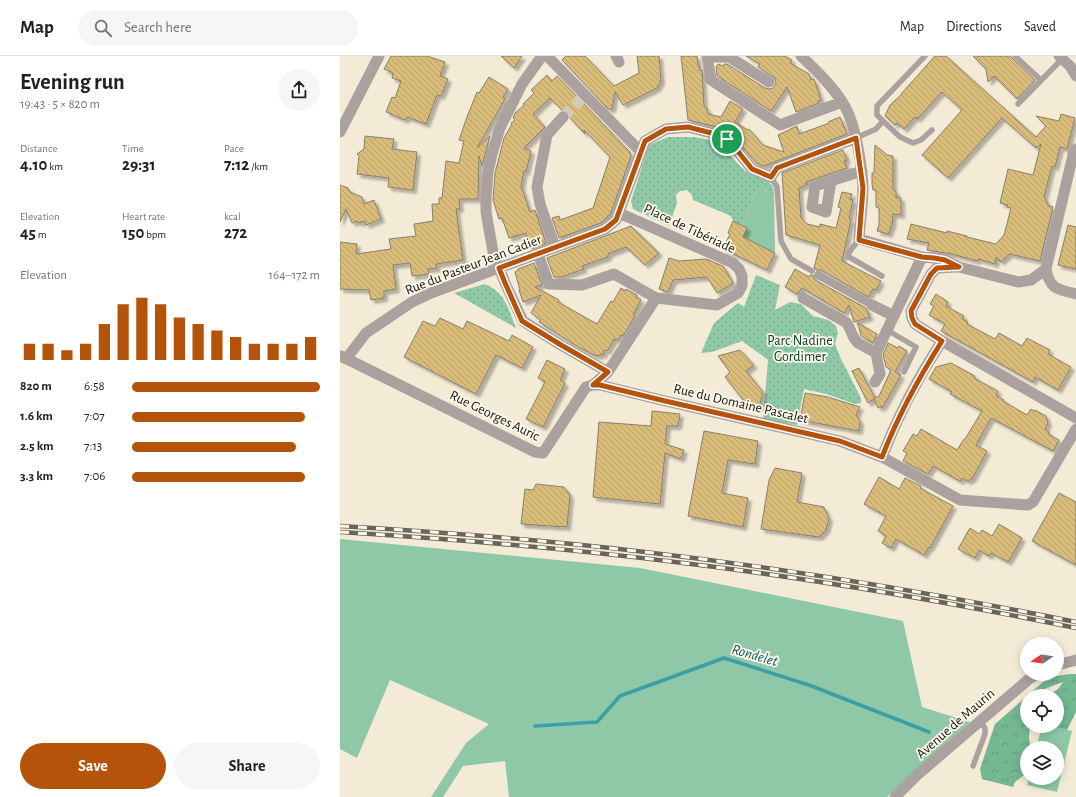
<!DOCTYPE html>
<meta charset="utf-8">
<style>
:root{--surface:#fff;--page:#f6f6f6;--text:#202124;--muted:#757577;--line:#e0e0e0;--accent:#b45309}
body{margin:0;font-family:"Alegreya Sans",sans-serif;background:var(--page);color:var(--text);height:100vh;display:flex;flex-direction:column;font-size:15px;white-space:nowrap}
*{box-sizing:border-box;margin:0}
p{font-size:13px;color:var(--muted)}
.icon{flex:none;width:22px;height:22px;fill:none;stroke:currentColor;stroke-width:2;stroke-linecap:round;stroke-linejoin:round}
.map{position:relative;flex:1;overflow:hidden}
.side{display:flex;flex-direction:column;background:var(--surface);width:340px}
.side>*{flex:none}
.needle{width:26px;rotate:257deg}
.tools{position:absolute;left:680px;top:581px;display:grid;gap:8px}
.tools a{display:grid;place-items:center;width:44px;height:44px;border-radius:50%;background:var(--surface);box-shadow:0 2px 10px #0003;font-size:20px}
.pin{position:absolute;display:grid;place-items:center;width:34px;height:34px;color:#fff;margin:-17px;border:2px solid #fff;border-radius:50%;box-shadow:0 1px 4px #0007}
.round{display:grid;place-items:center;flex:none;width:42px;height:42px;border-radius:21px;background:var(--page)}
.head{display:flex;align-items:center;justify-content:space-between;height:68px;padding:0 20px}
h1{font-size:22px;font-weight:600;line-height:30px}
.metrics{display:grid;grid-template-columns:repeat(3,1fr);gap:6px;height:68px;padding:4px 20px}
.metrics div{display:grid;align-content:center}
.metrics b{font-size:17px;font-weight:600}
.metrics small{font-size:11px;font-weight:400}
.metrics p{font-size:11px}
.chart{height:112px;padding:8px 20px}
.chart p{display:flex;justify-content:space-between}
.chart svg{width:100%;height:72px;margin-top:4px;stroke:var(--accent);stroke-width:6}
.button{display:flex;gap:8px;margin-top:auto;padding:8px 20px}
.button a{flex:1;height:46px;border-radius:24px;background:var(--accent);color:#fff;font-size:16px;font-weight:600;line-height:46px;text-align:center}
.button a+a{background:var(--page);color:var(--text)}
ul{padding:0 20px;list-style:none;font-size:13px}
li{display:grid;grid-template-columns:64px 48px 1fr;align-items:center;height:30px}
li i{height:10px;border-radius:5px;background:var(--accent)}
header{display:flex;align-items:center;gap:24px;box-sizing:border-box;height:56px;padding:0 20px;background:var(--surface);border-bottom:1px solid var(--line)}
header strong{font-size:19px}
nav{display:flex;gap:22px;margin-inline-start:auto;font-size:14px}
.search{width:280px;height:36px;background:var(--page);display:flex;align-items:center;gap:10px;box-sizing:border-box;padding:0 14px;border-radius:22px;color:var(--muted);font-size:15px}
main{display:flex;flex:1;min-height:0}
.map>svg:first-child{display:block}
.grass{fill:#8ec8a7}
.forest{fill:url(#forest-crowns)}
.park{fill:url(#park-dots)}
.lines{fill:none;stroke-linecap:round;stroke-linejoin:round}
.stream{stroke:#3c9fa6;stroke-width:3.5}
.building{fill:url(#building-back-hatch);stroke:#877f6c;filter:url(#shadow)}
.minor-tunnel{stroke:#d3cbb9;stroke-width:11;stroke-dasharray:11 5.5;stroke-linecap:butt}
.service{stroke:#aba19f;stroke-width:5.5}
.pedestrian{stroke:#aba19f;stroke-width:8}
.minor{stroke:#aba19f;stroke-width:11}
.rail-casing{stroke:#6a6559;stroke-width:4.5}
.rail{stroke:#fef9ec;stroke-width:3;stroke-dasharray:9;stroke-linecap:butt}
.route-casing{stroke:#fff;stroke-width:8}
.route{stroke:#b45309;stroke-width:5}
.labels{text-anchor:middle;stroke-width:3.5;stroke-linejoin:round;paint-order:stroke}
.street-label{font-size:14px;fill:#17140d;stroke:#fef9ec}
.park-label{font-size:14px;fill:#064128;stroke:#fef9ec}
.water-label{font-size:15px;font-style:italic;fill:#045c61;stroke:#fef9ec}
</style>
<header>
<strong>Map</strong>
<div class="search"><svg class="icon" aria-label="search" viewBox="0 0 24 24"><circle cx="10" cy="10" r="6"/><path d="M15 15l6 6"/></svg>Search here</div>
<nav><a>Map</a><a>Directions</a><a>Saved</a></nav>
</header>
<main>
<section class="side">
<div class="head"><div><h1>Evening run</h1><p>19:43 · 5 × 820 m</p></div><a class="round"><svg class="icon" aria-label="share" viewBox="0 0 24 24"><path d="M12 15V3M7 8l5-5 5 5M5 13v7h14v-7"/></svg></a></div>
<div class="metrics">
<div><p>Distance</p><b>4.10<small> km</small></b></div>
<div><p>Time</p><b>29:31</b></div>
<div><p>Pace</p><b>7:12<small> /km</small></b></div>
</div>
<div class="metrics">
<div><p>Elevation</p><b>45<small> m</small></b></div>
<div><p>Heart rate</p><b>150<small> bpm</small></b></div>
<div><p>kcal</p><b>272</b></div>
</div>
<div class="chart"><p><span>Elevation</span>164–172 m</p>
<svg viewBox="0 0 160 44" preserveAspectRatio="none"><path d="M5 44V34M15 44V34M25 44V38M35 44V34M45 44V22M55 44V10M65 44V6M75 44V10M85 44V18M95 44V22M105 44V26M115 44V30M125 44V34M135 44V34M145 44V34M155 44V30"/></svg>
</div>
<ul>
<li><b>820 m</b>6:58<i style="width:100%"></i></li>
<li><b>1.6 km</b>7:07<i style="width:92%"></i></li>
<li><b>2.5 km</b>7:13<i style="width:87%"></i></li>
<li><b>3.3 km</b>7:06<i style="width:92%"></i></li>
</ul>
<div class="button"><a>Save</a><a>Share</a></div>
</section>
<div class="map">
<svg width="736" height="741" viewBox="0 0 736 741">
<defs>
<pattern id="forest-crowns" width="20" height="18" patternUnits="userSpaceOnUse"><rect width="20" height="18" fill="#73b892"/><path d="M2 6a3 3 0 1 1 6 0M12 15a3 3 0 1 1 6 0" fill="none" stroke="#639d7d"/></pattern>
<pattern id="park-dots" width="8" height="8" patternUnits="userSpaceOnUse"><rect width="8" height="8" fill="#8ec8a7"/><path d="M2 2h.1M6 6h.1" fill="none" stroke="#7aab8f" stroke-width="1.8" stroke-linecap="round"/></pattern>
<pattern id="building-back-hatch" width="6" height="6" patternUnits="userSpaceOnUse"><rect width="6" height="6" fill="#d9bc7a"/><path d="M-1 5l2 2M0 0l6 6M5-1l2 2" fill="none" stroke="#baa168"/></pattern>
<filter id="shadow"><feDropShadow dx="3.5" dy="3.5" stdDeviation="1" flood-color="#0004"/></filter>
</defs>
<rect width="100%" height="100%" fill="#f4ebd7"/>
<!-- grass -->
<path class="grass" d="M417,133l17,3 1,61 -32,-16 4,-9 -6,-3z
M0,483l300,29 263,53 19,86 48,15 -83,75h-378l-4,-36 -42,5 -20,31h-12l35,-54 23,-19 -99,-44 -33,78 -17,-9z
M702,670h8l22,5 -15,61 -30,-7 2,-7h28v-30h-21z"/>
<!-- forest -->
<path class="forest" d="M729,618h7v38l-9,18 -17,-4h7v-30h-9l10,-7 5,-7 -16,6 -15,8h-5v7l-5,7 2,4 3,1v11h3l-1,12 2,10h-4v25l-12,9 -2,5 -31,-8 -2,-10 15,-45 48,-42 8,-5z"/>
<!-- park -->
<path class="park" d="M328,81h25l25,4c7,7 21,26 29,31 9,6 26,6 27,20l-17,-3 -16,36 -8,-4 -2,-5 -38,-16 -1,-5 -5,-5 -7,1 -4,4 1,8 -8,23 -36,-17 -2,-8 18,-56z
M416,219l24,10 -5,25 15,-8 11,2 12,12 15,4 8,6 2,7 -3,11 6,15 20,39v5l-6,1 -29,-10 -22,-5 -7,36 -34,-6 5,-59 -26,-19 -30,11 -11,1 13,-30 24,-20 6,4z
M145,228c21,9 23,25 31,44l-62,-35z"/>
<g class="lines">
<!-- stream -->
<path class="stream" d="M195,670l62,-4 23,-26 104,-38 85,27 120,47"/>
</g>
<!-- building -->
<path class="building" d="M51,0h36l18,6 -5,14 8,3 -7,17 -4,-1 -11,29 -19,-7 -2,3 -19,-8 6,-15 3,1 6,-17 -9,-3 1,-5 -9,-4z
M161,0h21l-8,12z
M226,0h19l29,30 25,-13 -2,-17h22l2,25 -4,7 -34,17 -8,-13 -3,17h-4l-46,-49z
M341,0h16l1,9h1l1,6 2,-1 2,36 3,2 1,6 13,3 9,-16 13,8 -8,13 13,8 1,-1 14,16 21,7 -6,-17 19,-9 2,8 25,-9 5,-2 -1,-1 12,-5 7,17 -83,32 -8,-3 -23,-27 1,-2 -9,-5 -37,-9z
M406,0h39l7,4 -2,3 19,11 2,6 3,-1 7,21 -3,1 1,2 -23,9 -9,-25 -16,24 -54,-35 -1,-9 2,-3 5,2 1,-2h3l38,24 4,1 4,-1 3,-5 -1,-5 -17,-11 2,-3z
M595,0h11l90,81 10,-11 -10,-10 23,5 2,-7 14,4 -8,31 -7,-2 -5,20 -3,-1 -8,31 5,9 4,1 -13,54 -31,-7 -8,8 -5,-5 -1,7 -17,-5 -1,2 -25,-7 -25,-4 2,-7 -22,-4 4,-15 36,9v-2l20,5v1l29,7 8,-9 7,-27 -4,-1 1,-2 -8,-2 8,-34 25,6 8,-31 -5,4 -34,-30 -54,60 -26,-23 40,-45 -20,-18 -25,27 -2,-2 -11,12 -7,-6 -2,2 -10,-9 5,-11 12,-11h-1z
M633,0h37l25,24 -18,19 -23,-23 -6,6 -2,-13z
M207,19l5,6 5,-5 72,75 2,5 -20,57 -10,10 -42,15 -7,-20 7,-2 1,4 33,-12 17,-51 -26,-27 1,4 -15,-16 -2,-6 -6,-2 -12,-12 -17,16 12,13 -21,21 7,3 -5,21 -2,-1 -3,15 9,26 5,-2 11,33 -15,6 -5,-16 -17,5 -7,-20 -3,1 -6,-19 2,-27 9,-35 8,-14 -1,-1 4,-3 -2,-2 2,-5 9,-8 -1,-1 11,-11 -3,-3z
M149,21l19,12 -5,8 2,2 -28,49 13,-12 -8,30 -3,-10 -1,43h-19l1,10h-4l7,51 -27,4 1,4 -9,1 1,5 -17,2 -2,-13 -17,2 3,24 -12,2v7l-13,2 -2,-10 -29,-1v-47l17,2 -1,10 35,-5 -2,-10 27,-3 -2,-12 19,-3 -1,-17h7v-6h3l4,-37 13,2 5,-22 -5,-1 8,-23 10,-25 2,1z
M25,80l29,3 -2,10 25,3 -4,38 -25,-3 1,-9 -32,-4 2,-18 -2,-2 7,-5z
M535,89l12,10 6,1v34l3,1v6l5,1v17l-8,-1 -1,12h-1l-2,8 -12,-3 2,-6v-17l-3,-1v-17h-3l-1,-6v-11h2z
M503,94l4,10 -3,1 3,7 -41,14 -1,1 3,1 -9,4 2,30 6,6 13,3v-3l16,4 5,-20 -3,-1 4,-15 10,2 -2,5 3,1 -4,19 2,1 -9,41 39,20 -5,9 -3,-1 -5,8 -47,-27h-5l-2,-2 6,-23 -34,-10 -4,-62z
M0,129l8,3 2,4 12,5 2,7 10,-4 7,19 -15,6 -1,-4 -6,2 -1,-2 -6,2 -6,-14 -6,13z
M393,165l14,7 -4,9 32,16 -8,17 -44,-21 7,-15 -2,-1z
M728,169l8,2v42l-18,-4z
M291,170l28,27 -14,12 -19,-18 -18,7v3l-26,9 2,3 -23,8h-7l-7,-19z
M329,202l10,3 27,-2 17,7 10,17 -16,10 -10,-16 -34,3 -5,12 -9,-3z
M194,207l8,22 -7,2 24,13 -1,2 39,22 14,-23 2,1 8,-14 5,3v-2l11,6 -1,2 5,3 -8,15 2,1 -12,20 -2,-1 -3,5 -4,-1 -6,11 -5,1 1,3 -8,2 -21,-11 -36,-23 2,-2 -10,-7 10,-18 -18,7 -4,-12h1l-5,-18 3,-2v-1z
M455,213l14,8 1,-2h3l2,5 51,28 4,9 -16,5 -5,-17 -5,8 -42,-25 -5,6 -12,-7z
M596,238l12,8 -2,4 18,10 -2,3 6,3 -1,2 28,15 4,-6 23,13 5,-8 23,12 -2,4 23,13 -13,23 -23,-13 -2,5 -92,-51 4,-7 -16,-9 5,-9 -4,-2z
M100,262l23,11 4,-8 42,20 3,-6 21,12 -11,21 -26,-13 -20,39 -72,-37 19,-36 12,5z
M518,267l19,11 -4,9 -12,-7z
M548,287l10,5 1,-2 8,5 -12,21 6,3 -19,33 -1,-2 -3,2 -4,-9 -6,4 -16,-32 7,-3 16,30 4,-2 12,-26 -5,-3 -3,-13z
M400,294l14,15 -8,6 17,21 -4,16 -12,-3 -22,-28 5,-5 -12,-16z
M207,304l18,9 -5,11 5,3 -22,44 -17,-8 19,-37 -7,-4z
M611,307l24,13 -1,2 24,13 -2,5 8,4 -1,1 24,14 4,-6 3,2 1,-1 11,6 2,7 -3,6 4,3 -1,2 11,6 -6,11 -62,-33 -15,27 11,6 -15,28 -5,2 -5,-3 -2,3 -27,-15 -5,8 -25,-13 4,-8 -4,-2 10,-17 4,2 4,-7 36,21 7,-11h1l17,-28 -32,-17 2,-2 -23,-13 7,-12z
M465,337l23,4 32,10 -4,8 4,6 -1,10 -59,-11z
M312,355l28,3 -2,12h-11l-2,18 19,6 -3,9 -16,-6 -5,51 -67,-7 6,-75 52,4z
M364,375l54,10 -3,23 -27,-4 -6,33 26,5 -5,29 -55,-11z
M435,412l27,5 -5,29 27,5 5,12 -3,11 -7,7 -58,-8 8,-49z
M539,421l20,12 6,-11 16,8 -1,2 33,18 -23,42 -1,-1 -5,8 -28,-16 -5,9 -9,-5 4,-7 -8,-5 8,-15 -22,-12z
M196,428l28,3 6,8 -3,32 -46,-3 4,-35 8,1z
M719,437l17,9v63l-44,-24z
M659,468l23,14 -14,24 -17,-9 -2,3 -10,-6 -4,8 -17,-9 12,-21 9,6 3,-4 10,6z"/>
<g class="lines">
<!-- minor-tunnel -->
<path class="minor-tunnel" d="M223,61l22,-22"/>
<!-- service -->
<path class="service" d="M675,0l26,24
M678,48l44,-45
M543,65l17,16 13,6 8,-3 11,-10
M516,82l20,-9 7,-8 -6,-6v-9l48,-50
M431,121l6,10 4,54 10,18 21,12
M519,183l-11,15 1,3 33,19
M547,274l29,17 -12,25
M633,710l12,-32v-6l-5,-6"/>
<!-- pedestrian -->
<path class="pedestrian" d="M478,219l54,30"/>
<!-- minor -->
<path class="minor" d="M202,0l-20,28 -22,44 -8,26 -4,18 -2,26v14l7,40 12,31 18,38 38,24 47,27
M207,0l93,95
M276,0l3,6
M367,0l4,24 69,45 62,-23
M461,0c16,15 40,38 48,59 8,20 13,51 14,72 0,17 -3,35 -4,52l63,18 12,1 11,2 14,7 59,15 13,-2 15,-11
M719,0l11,10 6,10
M367,1h22l40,25
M0,76l39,-76
M736,93l-3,6 -27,114c4,21 12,20 30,25
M491,125l-5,31 -14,-5 3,-21 47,-15
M215,191l-15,-43 -3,-17 10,-52 16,-18
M198,198l11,30 33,1 32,-11 42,24 61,7 21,-12 4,-7v-10l-3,-7 -6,-6 -114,-50
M618,211l-21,1 -6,6 -20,37 1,7 3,6 27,17 134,77
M463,242l44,25 7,15 4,5 18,10
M532,249l22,11
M602,285c-23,35 -45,77 -60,116l78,43 68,5 5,-3 43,-73
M536,297l46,-96
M1,300l194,96 8,1 43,-66 7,-2 15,-13 48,-74
M6,303l20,-26 46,-31 19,-9 174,-64 11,-9 29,-79 21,-12 22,-2 35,9 9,8 20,25 19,8 6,-9 79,-30
M535,326l5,-8 -4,-21
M253,329h7l61,15 179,41 42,16
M717,609l19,-5
M555,741l21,-21 113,-97 8,-5"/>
<!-- rail casing -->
<g class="rail-casing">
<path id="rail" d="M0,470c102,6 204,14 305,26 145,17 288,41 431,70
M0,476c112,7 224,16 335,30 134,16 268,39 401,66"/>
</g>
<!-- rail -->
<use href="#rail" class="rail"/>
</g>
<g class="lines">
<!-- route casing -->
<g class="route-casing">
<path id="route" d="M348,71l35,9 9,8 20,25 19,8 6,-9 79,-30 7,50 -4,52 63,17 12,1 11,2 14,7 -22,1 -6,6 -20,37 1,7 3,6 27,17c-22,35 -45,77 -60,116l-42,-16 -179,-41 -61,-15h-7l15,-13 -47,-27 -39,-24 -17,-38 -6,-15 106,-39 11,-9 29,-79 21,-12z"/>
</g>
<!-- route -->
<use href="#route" class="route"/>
</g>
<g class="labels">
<!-- street labels -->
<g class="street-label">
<text transform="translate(350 172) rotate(25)" y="5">Place de Tibériade</text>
<text transform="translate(133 208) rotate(-21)" y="5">Rue du Pasteur Jean Cadier</text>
<text transform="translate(401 347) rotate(13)" y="5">Rue du Domaine Pascalet</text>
<text transform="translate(155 359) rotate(26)" y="5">Rue Georges Auric</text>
<text transform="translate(615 667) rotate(-41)" y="5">Avenue de Maurin</text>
</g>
<!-- park labels -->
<g class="park-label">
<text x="460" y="289">Parc Nadine<tspan x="460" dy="16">Gordimer</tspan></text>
</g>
<!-- water labels -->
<g class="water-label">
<text transform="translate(415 599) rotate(16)" y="5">Rondelet</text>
</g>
</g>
</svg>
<div class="tools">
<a><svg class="needle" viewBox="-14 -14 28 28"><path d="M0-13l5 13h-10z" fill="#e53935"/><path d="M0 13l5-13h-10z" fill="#757577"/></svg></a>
<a><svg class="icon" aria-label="locate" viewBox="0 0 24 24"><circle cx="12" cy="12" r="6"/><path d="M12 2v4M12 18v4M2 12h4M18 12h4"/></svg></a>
<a><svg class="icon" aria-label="layers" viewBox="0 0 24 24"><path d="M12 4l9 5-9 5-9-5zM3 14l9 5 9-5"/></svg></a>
</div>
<div class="pin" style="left:387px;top:83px;background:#1e9e55"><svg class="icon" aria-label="arrive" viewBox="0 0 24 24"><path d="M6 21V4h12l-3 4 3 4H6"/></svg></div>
</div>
</main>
